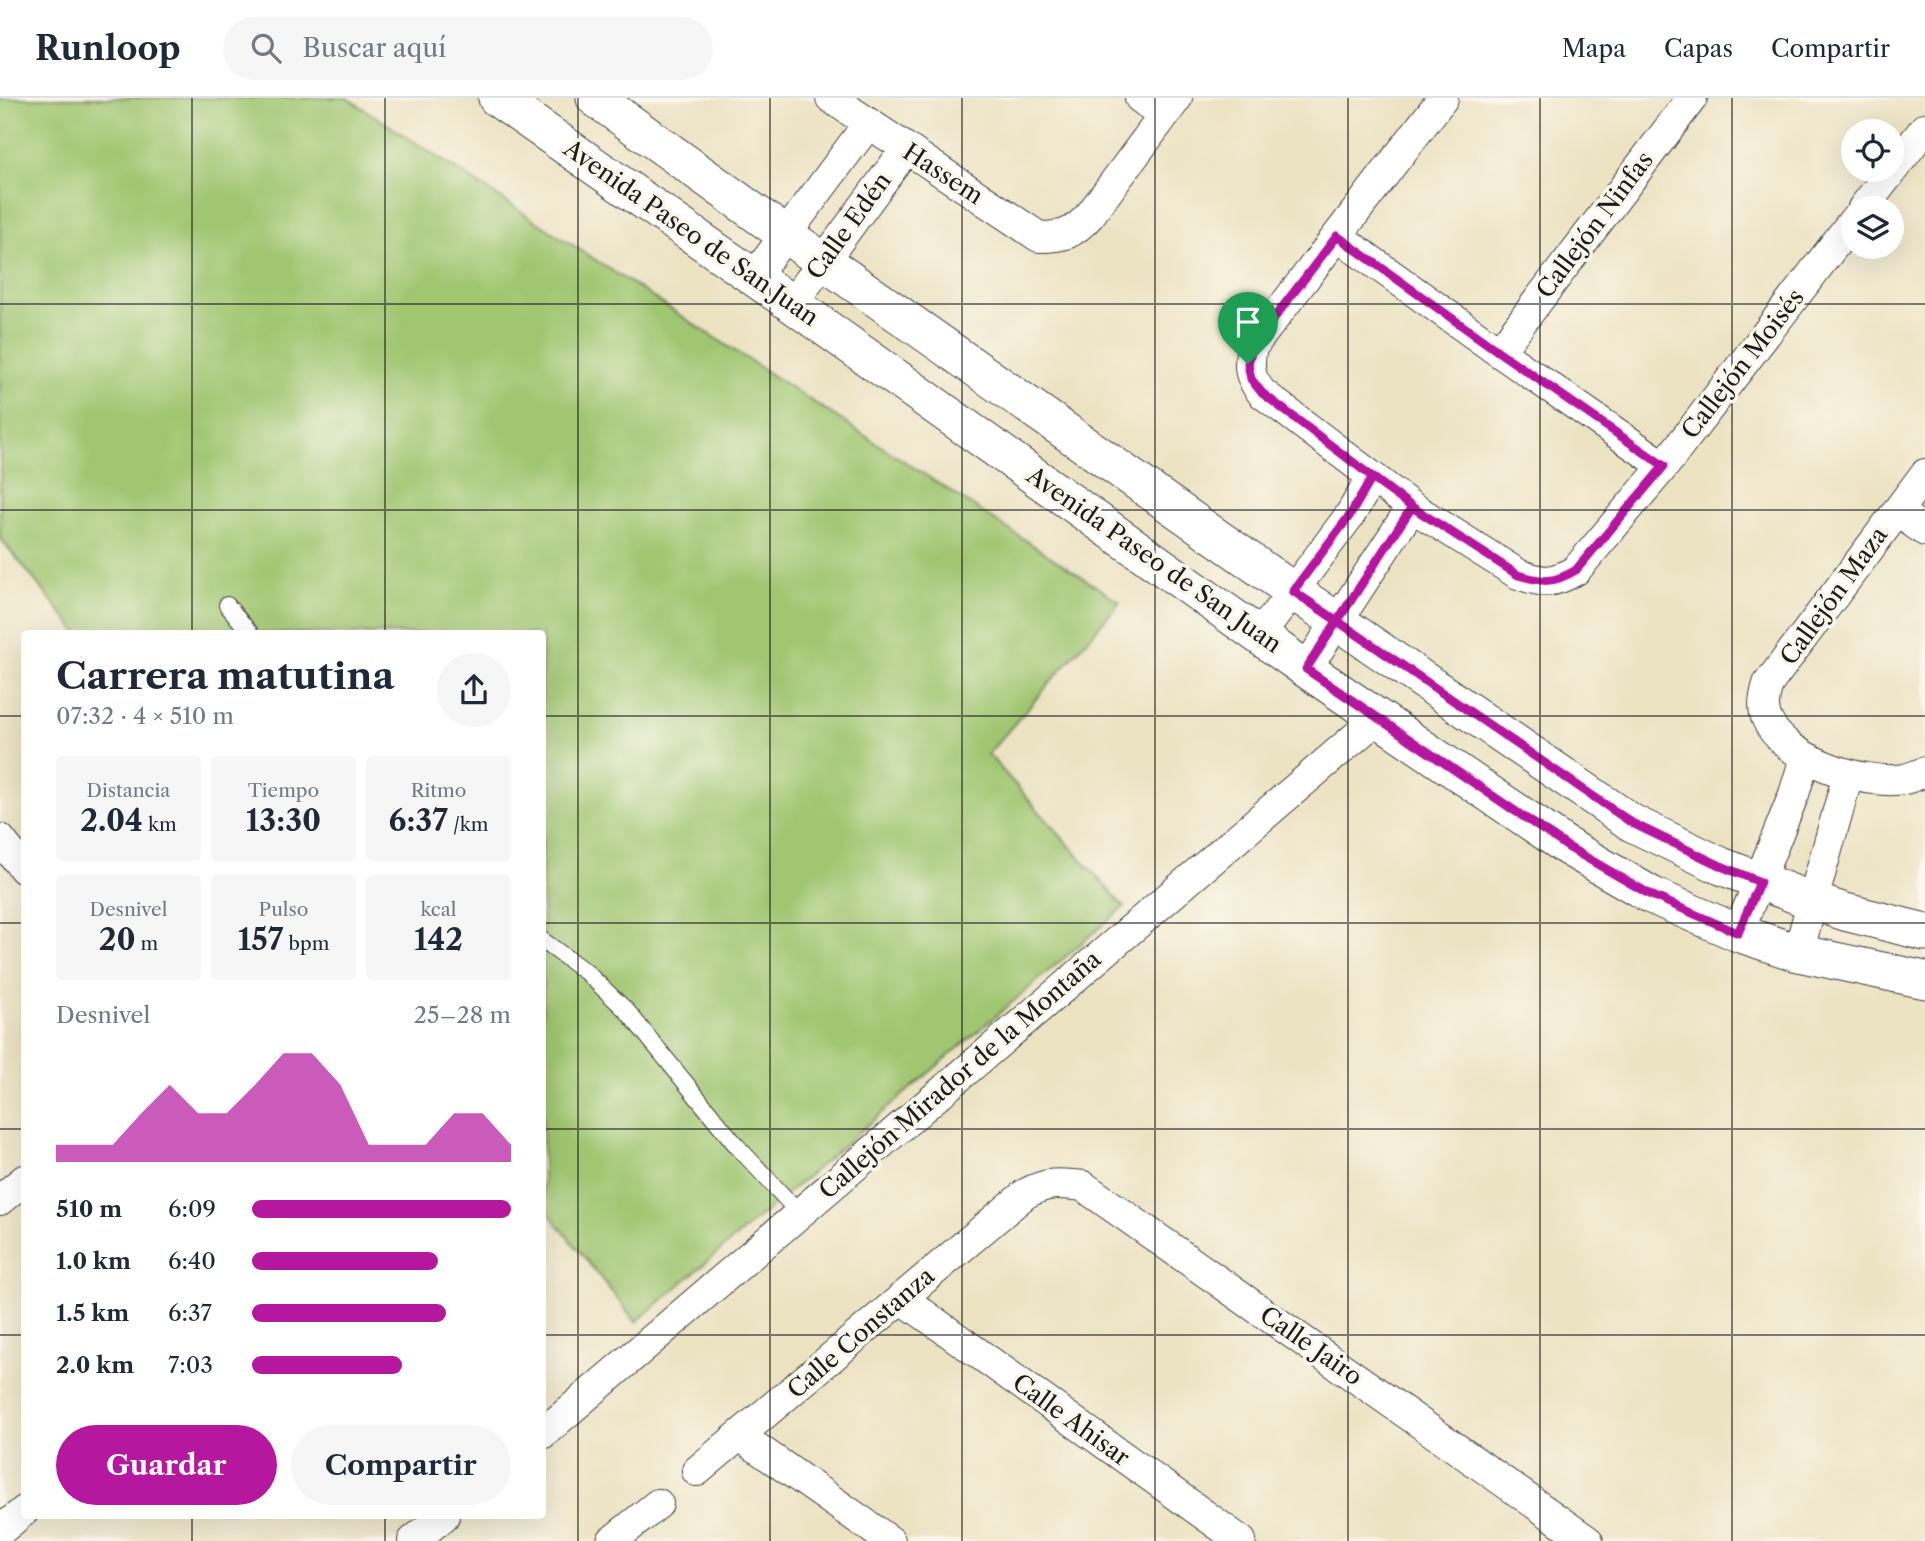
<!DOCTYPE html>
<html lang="es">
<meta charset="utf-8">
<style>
:root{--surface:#fff;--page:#f6f6f7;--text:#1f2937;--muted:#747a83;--line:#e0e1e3;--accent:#b5179e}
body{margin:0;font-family:"Libre Caslon Text",serif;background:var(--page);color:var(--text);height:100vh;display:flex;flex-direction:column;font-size:26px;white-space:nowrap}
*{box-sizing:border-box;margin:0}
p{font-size:23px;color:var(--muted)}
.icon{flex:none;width:38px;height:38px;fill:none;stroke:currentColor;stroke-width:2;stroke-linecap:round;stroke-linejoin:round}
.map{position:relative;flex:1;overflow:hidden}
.drawer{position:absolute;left:21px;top:532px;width:525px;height:889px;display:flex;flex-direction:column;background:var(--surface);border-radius:7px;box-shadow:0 7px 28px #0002}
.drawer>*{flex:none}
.fabs{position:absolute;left:1841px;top:21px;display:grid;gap:14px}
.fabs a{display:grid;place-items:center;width:63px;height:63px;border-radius:50%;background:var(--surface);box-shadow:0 7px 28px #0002;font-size:35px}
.pin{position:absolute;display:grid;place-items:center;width:60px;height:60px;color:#fff;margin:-72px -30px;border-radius:50% 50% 50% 0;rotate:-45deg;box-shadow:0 0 7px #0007}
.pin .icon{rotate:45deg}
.round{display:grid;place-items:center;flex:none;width:74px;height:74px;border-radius:37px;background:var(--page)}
.summary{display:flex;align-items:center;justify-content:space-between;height:119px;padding:0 35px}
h1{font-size:38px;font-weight:700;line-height:52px}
.stats{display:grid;grid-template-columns:repeat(3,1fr);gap:10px;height:119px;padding:7px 35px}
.stats div{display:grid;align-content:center;border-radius:7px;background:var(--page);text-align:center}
.stats b{font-size:30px;font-weight:700}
.stats small{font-size:19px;font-weight:400}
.stats p{font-size:19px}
.chart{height:196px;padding:14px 35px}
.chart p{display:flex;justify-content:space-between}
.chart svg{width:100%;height:126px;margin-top:7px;fill:var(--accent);opacity:.7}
.button{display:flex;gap:14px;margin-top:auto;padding:14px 35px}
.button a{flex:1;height:80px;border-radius:42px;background:var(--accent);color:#fff;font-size:28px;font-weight:700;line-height:80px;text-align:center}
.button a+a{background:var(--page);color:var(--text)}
ul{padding:0 35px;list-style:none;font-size:23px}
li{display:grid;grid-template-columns:112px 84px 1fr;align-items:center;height:52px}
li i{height:18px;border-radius:9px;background:var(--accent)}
header{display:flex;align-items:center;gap:42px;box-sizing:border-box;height:98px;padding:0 35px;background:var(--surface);border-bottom:2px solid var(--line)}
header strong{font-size:33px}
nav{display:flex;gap:38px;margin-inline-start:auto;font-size:24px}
.search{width:490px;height:63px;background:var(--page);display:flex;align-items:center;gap:18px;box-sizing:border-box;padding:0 24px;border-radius:38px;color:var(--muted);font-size:26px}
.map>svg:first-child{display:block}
.green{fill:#a0c671;stroke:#5e7146;stroke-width:2}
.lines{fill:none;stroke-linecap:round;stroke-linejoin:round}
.service-casing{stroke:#3b3a35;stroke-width:18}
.minor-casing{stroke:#3b3a35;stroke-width:32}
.tertiary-casing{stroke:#3b3a35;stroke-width:39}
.service{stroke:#fff;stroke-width:16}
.minor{stroke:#fff;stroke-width:30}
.tertiary{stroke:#fff;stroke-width:37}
.route-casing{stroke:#fff;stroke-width:14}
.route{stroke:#b5179e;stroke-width:9}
.grid{fill:none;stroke:#1c1c1c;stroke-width:2;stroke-opacity:0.55}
.labels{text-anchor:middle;stroke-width:7;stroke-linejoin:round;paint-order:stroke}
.street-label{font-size:24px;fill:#1c1c1c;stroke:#fbf7ec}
</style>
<header>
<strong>Runloop</strong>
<div class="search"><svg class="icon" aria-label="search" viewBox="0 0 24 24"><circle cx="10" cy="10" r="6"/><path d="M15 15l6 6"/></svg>Buscar aquí</div>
<nav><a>Mapa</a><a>Capas</a><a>Compartir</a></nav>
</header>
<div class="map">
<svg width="1925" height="1443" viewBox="0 0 1925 1443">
<rect width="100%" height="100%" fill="#fbf7ec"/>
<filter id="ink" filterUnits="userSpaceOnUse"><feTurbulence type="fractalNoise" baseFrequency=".0143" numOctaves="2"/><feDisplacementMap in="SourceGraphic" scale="14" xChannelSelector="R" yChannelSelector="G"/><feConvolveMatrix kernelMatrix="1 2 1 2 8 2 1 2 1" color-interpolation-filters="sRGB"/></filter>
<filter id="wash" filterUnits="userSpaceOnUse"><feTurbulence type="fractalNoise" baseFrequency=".00686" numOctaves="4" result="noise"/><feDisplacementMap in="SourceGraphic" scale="28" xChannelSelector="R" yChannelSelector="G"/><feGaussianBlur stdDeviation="1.57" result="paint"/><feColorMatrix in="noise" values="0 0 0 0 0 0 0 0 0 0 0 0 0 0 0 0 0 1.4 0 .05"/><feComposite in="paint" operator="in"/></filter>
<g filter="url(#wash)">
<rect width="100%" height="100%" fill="#ece3c3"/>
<!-- green -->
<path class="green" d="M0,0h347l773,504 -132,152 136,153 -488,415 -93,-116 -1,-572 -464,-1 -78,-95z"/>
</g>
<g filter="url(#ink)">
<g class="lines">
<!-- service casing -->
<g class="service-casing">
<path id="service" d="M227,507l24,29
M542,842l45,33 40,38 109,134 63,68"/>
</g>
<!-- minor casing -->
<g class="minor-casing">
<path id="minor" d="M831,0l208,139c25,0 34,-3 51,-22l87,-117
M1140,0l23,17
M1443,0l-191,249c-4,20 -3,30 10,46l150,114 106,67c25,9 35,10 58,-4l88,-104 189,-245
M1863,110l62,-80
M1337,138l162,116 165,114
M754,179l114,-153
M792,206l114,-155
M1499,254l193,-254
M1925,376l-157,210c-3,11 -6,22 -2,33 16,42 97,69 138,62 7,-1 14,-5 21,-7
M1897,413l28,20
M1260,537l90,-120 22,-37
M1306,571l106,-162
M0,741l24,30
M1738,835l56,-139 11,-36
M1798,855l50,-178
M0,1102l24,-20
M901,1200l340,243
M542,1336l837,-717
M740,1338l150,105
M697,1373l328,-277c22,-12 33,-11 58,-8l505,355
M0,1433l24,-20
M413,1443l31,-25
M612,1443l46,-37"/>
</g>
<!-- tertiary casing -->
<g class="tertiary-casing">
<path id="tertiary" d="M497,0l295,206 514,365 262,178 83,48 87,38 60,20 127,27
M595,0l191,137 507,356 339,232 89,43 91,35 33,11 80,20"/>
</g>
<!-- service -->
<use href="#service" class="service"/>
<!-- minor -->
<use href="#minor" class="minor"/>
<!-- tertiary -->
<use href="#tertiary" class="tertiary"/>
</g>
</g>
<g class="lines" filter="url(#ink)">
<!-- route casing -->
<g class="route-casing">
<path id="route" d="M1248,266l3,15 11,14 150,114 -106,162 262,178 83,48 87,38 22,-51 -39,-16 -89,-43 -296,-203 -43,-29 57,-76 22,-37 40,29 106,68c25,7 35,9 58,-5l88,-104 -165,-114 -162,-116 -85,111 -4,17"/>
</g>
<!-- route -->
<use href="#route" class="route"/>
</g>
<!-- grid -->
<path class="grid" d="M192,0v536M385,0v536M578,0v1443M770,0v1443M962,0v1443M1155,0v1443M1348,0v1443M1540,0v1443M1732,0v1443M0,206h1925M0,412h1925M0,618h24M542,618h1383M0,825h24M542,825h1383M0,1031h24M542,1031h1383M0,1237h24M542,1237h1383M192,1418v25M385,1418v25"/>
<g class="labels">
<!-- street labels -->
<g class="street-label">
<text transform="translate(943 76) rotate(33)" y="8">Hassem</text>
<text transform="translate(1595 127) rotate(-53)" y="8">Callejón Ninfas</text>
<text transform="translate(849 128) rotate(-54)" y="8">Calle Edén</text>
<text transform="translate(691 135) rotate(35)" y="8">Avenida Paseo de San Juan</text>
<text transform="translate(1743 266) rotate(-52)" y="8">Callejón Moisés</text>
<text transform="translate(1154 462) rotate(35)" y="8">Avenida Paseo de San Juan</text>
<text transform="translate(1834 498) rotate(-54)" y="8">Callejón Maza</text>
<text transform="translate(960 977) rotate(-41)" y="8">Callejón Mirador de la Montaña</text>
<text transform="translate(861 1235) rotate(-41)" y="8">Calle Constanza</text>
<text transform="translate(1311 1248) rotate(35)" y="8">Calle Jairo</text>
<text transform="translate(1071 1322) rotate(36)" y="8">Calle Ahisar</text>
</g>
</g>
</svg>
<div class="fabs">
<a><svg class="icon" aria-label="locate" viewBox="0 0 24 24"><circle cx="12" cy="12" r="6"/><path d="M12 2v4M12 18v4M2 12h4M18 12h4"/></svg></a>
<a><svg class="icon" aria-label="layers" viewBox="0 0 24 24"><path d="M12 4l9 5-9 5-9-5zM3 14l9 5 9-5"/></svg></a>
</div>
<div class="pin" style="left:1248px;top:266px;background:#1e9e55"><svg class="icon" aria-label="arrive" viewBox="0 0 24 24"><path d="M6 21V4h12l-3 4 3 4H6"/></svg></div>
<section class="drawer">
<div class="summary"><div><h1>Carrera matutina</h1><p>07:32 · 4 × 510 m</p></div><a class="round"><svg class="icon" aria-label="share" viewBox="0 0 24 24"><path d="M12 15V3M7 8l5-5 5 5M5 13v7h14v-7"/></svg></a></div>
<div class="stats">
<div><p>Distancia</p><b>2.04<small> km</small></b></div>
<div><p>Tiempo</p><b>13:30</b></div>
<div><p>Ritmo</p><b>6:37<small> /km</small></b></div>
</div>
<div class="stats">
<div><p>Desnivel</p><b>20<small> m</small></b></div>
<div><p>Pulso</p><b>157<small> bpm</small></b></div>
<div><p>kcal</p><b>142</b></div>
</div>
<div class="chart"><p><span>Desnivel</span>25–28 m</p>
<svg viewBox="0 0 160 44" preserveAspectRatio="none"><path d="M0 44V38L10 38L20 38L30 27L40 17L50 27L60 27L70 17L80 6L90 6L100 17L110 38L120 38L130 38L140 27L150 27L160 38V44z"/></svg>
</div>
<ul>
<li><b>510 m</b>6:09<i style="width:100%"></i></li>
<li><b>1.0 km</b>6:40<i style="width:72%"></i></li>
<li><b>1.5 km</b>6:37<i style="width:75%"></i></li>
<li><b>2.0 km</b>7:03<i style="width:58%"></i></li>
</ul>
<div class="button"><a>Guardar</a><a>Compartir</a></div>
</section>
</div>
